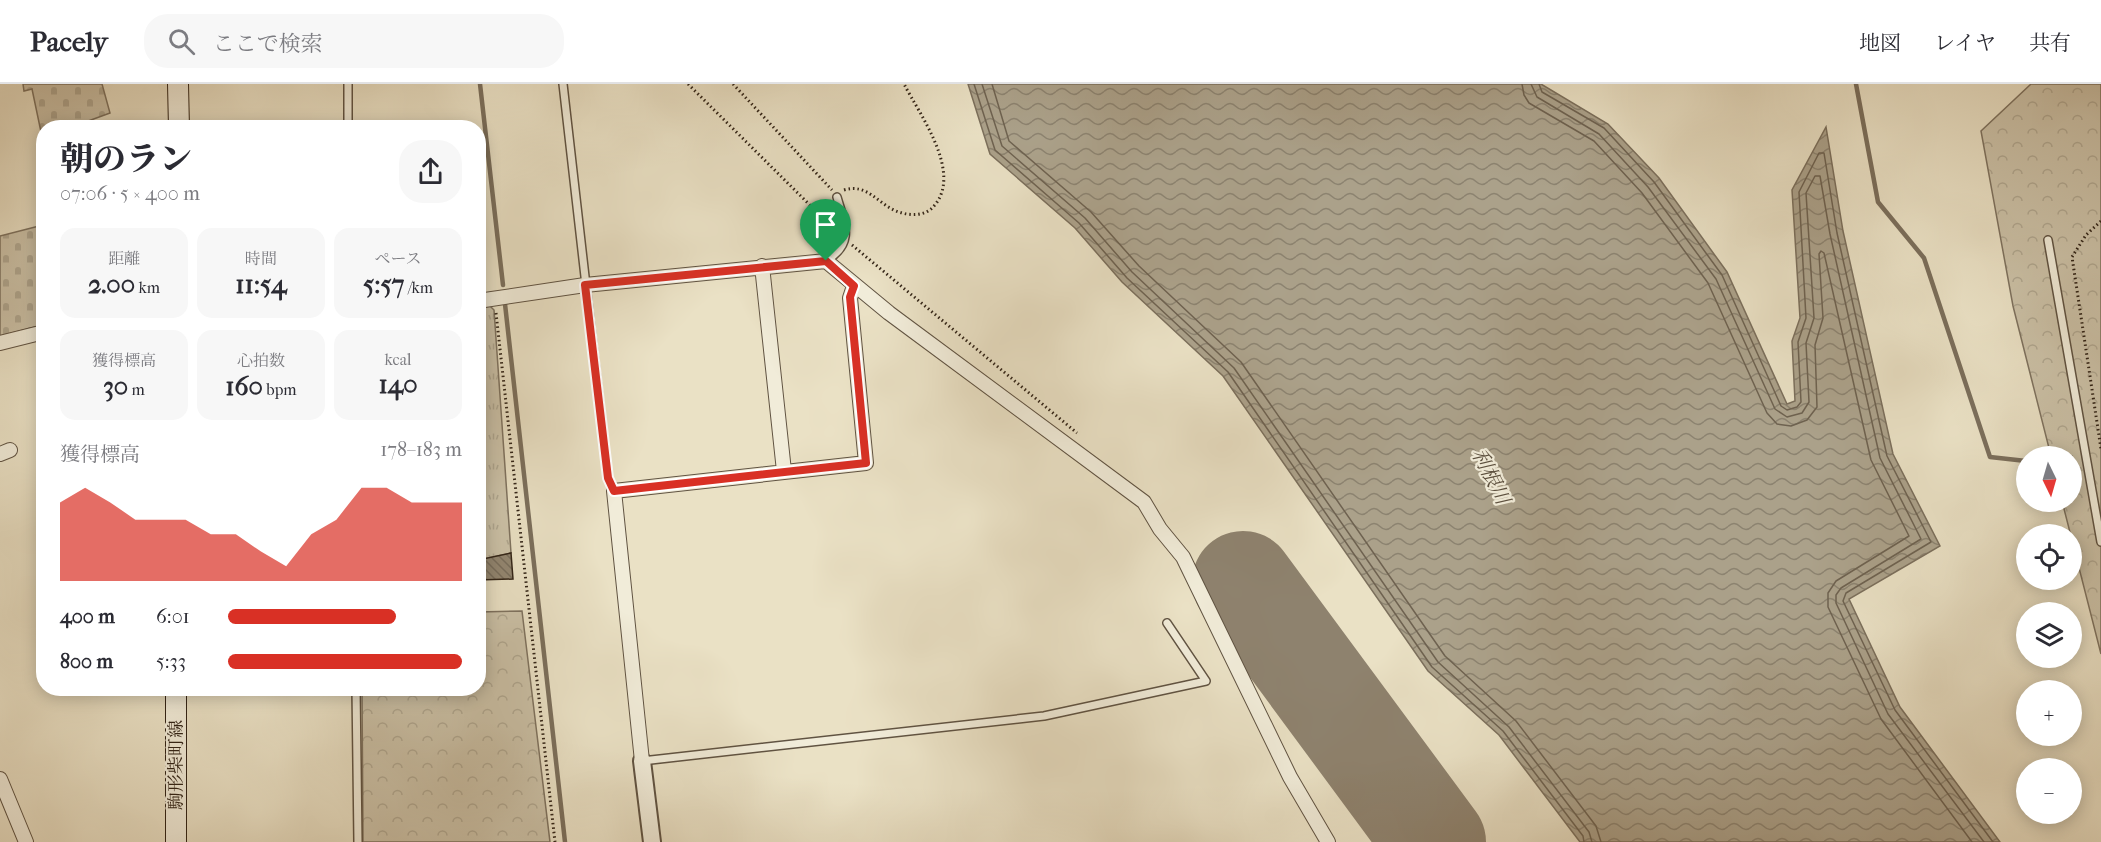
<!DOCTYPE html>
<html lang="ja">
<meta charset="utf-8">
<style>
:root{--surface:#fff;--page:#f7f7f7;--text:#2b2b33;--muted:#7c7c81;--line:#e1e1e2;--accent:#d93025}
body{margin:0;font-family:"IM FELL French Canon","Noto Serif JP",serif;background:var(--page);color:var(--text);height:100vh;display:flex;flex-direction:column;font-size:22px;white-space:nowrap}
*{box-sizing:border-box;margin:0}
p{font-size:20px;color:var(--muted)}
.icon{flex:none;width:33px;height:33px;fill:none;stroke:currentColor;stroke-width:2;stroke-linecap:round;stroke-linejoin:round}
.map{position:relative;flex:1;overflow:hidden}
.panel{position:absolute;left:36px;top:36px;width:450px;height:576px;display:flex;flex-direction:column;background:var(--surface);border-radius:24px;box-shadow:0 3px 15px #0003}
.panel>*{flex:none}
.needle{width:39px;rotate:175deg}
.tools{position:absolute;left:2016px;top:362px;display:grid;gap:12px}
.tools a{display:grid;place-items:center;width:66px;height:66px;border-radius:50%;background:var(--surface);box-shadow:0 3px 15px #0003;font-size:30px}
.pin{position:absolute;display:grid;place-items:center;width:51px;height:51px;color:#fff;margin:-62px -26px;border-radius:50% 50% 50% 0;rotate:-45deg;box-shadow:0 0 6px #0007}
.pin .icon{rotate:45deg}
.round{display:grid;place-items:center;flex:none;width:63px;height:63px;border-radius:24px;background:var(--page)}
.head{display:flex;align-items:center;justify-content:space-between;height:102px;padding:0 24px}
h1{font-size:33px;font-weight:800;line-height:45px}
.figures{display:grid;grid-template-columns:repeat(3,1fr);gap:9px;height:102px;padding:6px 24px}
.figures div{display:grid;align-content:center;border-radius:15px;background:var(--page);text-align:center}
.figures b{font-size:26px;font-weight:800}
.figures small{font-size:16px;font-weight:400}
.figures p{font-size:16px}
.chart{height:168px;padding:12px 24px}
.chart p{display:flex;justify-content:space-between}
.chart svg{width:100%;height:108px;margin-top:6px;fill:var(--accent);opacity:.7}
ul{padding:0 24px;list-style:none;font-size:20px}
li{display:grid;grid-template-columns:96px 72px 1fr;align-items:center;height:45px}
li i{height:15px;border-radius:8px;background:var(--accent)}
header{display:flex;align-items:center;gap:36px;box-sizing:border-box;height:84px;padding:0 30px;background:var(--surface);border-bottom:2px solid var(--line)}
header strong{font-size:28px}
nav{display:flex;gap:33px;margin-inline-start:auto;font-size:21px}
.search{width:420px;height:54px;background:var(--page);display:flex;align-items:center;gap:15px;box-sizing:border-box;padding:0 21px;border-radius:24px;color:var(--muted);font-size:22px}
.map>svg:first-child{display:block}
.grass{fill:url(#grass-tufts);stroke:#7e725f;stroke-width:1.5}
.cemetery{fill:url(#cemetery-stones);stroke:#7e725f;stroke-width:1.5}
.park{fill:url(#park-crowns);stroke:#7e725f;stroke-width:1.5}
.water{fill:url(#water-waves);stroke:#7b6f5c;stroke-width:1.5}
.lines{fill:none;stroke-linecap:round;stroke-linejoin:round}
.shore{stroke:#6e6250;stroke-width:1.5}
.stream{stroke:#7b6f5c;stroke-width:4.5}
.runway{stroke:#8e826e;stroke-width:102}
.building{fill:url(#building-back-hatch);stroke:#322417;stroke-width:1.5}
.service-casing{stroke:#605342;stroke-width:10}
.minor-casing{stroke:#605342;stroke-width:16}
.tertiary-casing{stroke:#605342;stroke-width:20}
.secondary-casing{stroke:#322417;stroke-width:22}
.path{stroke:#322417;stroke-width:3;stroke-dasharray:1.5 3;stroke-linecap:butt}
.service{stroke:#f1ecd9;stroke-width:7}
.minor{stroke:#f1ecd9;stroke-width:14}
.tertiary{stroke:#f1ecd9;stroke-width:16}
.secondary{stroke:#f1ecd9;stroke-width:20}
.route-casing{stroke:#fff;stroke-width:12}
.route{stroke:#d93025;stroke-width:8}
.labels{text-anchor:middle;stroke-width:4.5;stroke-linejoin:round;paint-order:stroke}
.street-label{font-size:18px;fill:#322417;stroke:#f1ecd9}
.water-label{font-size:20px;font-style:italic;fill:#5c503f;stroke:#f1ecd9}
</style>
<header>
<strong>Pacely</strong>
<div class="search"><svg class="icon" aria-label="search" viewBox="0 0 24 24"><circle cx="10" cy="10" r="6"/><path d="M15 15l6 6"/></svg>ここで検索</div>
<nav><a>地図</a><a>レイヤ</a><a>共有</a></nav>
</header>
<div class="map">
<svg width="2101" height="758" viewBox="0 0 2101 758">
<defs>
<pattern id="grass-tufts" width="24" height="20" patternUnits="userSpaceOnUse" patternTransform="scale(1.5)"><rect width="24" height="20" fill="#cbc1a7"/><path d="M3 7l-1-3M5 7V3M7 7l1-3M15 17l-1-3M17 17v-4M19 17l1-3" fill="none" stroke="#afa68f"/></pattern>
<pattern id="cemetery-stones" width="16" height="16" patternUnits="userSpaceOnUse" patternTransform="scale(1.5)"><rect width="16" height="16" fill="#cbc1a7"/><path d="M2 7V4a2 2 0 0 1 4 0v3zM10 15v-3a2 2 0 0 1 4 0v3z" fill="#afa68f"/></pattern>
<pattern id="park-crowns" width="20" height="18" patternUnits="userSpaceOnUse" patternTransform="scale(1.5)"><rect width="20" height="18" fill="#cbc1a7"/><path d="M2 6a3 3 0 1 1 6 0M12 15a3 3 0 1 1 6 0" fill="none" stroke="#afa68f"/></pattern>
<pattern id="water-waves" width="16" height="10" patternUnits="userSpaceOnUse" patternTransform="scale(1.5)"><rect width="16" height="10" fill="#aba18a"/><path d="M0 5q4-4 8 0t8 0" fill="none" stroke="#8c8370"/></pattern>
<pattern id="building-back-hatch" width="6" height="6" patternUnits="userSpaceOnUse" patternTransform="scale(1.5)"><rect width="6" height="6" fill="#928671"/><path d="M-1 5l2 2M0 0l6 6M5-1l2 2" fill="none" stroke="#786d5c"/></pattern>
</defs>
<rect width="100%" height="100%" fill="#eae1c5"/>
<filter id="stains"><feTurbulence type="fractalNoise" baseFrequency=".00333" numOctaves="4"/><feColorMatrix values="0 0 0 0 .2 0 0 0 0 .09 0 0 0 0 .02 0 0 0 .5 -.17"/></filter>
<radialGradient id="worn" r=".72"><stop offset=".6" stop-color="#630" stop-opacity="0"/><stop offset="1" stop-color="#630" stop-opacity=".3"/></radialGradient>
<!-- grass -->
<path class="grass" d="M488,220l6,6 17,243 -32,7 -1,-255z"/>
<!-- cemetery -->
<path class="cemetery" d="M23,0h79l8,29 -38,14 -28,1 -1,4h-2l-9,-43 -8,2z
M43,141v100l-43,11v-100z"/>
<!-- park -->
<path class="park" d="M2031,0h70v570l-39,-153h10v-45h-21l-38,-150 -32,-175z
M522,527l28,231h-187l-1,-153 116,-1 1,-76z"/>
<!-- water -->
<path class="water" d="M968,0h573l67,40 51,54 68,94 60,132 8,-3 -3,-60 8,-23 -8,-128 34,-63 17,104 50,223 47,92 -91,53 51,108 100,135h-420l-81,-107 -71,-64 -205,-295 -101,-94 -47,-54 -85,-74z"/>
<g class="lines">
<!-- shore -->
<path class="shore" d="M974,0l21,66 84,73 48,55 101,94 204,295 71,64 80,105 1,6
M982,0l20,62 83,72 47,54 102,96 204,294 71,65 80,105 3,10
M992,0l17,57 82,71 48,54 102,96 204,294 71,65 80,105 5,16
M1522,0l2,11 5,8 65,38 48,52 66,90 59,130 10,11 14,2 16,-6 10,-13 -2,-62 8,-27 -4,-64 2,-3 3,2 47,207 38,76 -73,45 -8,12v14l53,112 91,123
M1531,0l6,13 62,37 49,53 68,92 59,130 12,8 15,-4 7,-11 -3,-59 8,-25 -8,-125 9,-17h5l10,58 50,224 41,81 -80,49 -5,7v8l52,111 96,128
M1539,0l3,8 62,36 50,54 68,93 59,131 6,4 10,-3 4,-5 -3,-60 8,-24 -7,-126 20,-39h5l13,80 50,223 44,86 -85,51 -3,8 52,109 98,132"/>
<!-- stream -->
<path class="stream" d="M480,0l23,201
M1856,0l22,118 46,56 66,199 36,4
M505,220l60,538"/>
<!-- runway -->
<path class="runway" d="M1243,498l192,260"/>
</g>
<!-- building -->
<path class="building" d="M511,469l2,26 -35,1v-20z"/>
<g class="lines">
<!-- service casing -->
<g class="service-casing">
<path id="service" d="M348,0v44
M563,0l45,394 6,13
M2048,156l53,302
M826,177c29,-18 19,-36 11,-64
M356,604l2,154
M642,677l402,-45 162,-35 -39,-58"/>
</g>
<!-- minor casing -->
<g class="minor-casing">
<path id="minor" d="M762,182l22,205
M478,217l107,-16 241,-24 63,52 255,189 16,27 23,28 107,220 38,65
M0,259l44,-11
M0,370l10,-4
M642,677l-28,-270 252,-28 -16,-165 4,-12
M0,695l26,63"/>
</g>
<!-- tertiary casing -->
<g class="tertiary-casing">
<path id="tertiary" d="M642,677l10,81"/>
</g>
<!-- secondary casing -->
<g class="secondary-casing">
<path id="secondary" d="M178,0l1,44
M176,758v-154"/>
</g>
<!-- path -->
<path class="path" d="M688,0l148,147
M733,0l99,106
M844,106c23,-7 33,13 52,21 13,5 29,6 38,-5 29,-33 -14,-91 -30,-122
M2101,137l-15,14 -14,22 29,192
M852,161l225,188
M496,229l59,529"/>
<!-- service -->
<use href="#service" class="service"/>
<!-- minor -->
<use href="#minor" class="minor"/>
<!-- tertiary -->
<use href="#tertiary" class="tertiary"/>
<!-- secondary -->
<use href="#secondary" class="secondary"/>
</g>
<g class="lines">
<!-- route casing -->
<g class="route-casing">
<path id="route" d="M826,177l28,25 -4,11 16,166 -252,28 -6,-13 -23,-193z"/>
</g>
<!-- route -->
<use href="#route" class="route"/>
</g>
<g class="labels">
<!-- street labels -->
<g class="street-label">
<text transform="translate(176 681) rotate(-90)" y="6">駒形柴町線</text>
</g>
<!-- water labels -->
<g class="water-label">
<text transform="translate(1491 392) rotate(63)" y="7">利根川</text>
</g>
</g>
<rect width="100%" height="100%" filter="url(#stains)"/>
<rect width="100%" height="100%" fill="url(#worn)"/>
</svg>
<div class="tools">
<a><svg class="needle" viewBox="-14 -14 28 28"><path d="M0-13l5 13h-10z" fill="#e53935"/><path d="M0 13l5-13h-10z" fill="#7c7c81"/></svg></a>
<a><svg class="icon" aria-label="locate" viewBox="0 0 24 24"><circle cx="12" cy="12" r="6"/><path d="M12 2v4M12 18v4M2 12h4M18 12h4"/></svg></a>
<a><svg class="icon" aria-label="layers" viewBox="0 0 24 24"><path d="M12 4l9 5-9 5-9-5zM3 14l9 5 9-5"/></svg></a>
<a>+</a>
<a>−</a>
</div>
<div class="pin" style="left:826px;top:177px;background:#1e9e55"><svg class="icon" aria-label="arrive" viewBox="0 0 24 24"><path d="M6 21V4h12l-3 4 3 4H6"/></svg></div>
<section class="panel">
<div class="head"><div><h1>朝のラン</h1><p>07:06 · 5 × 400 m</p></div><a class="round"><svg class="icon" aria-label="share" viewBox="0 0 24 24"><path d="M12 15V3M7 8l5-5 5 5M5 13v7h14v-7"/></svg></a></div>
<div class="figures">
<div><p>距離</p><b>2.00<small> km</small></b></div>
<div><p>時間</p><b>11:54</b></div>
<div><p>ペース</p><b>5:57<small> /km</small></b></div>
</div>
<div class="figures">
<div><p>獲得標高</p><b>30<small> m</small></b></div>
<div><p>心拍数</p><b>160<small> bpm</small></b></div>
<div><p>kcal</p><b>140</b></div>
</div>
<div class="chart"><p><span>獲得標高</span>178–183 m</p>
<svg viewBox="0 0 160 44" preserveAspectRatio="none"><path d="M0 44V12L10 6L20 12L30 19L40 19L50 19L60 25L70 25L80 32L90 38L100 25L110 19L120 6L130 6L140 12L150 12L160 12V44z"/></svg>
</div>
<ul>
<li><b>400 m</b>6:01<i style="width:72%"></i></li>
<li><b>800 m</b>5:33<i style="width:100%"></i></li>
</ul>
</section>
</div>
